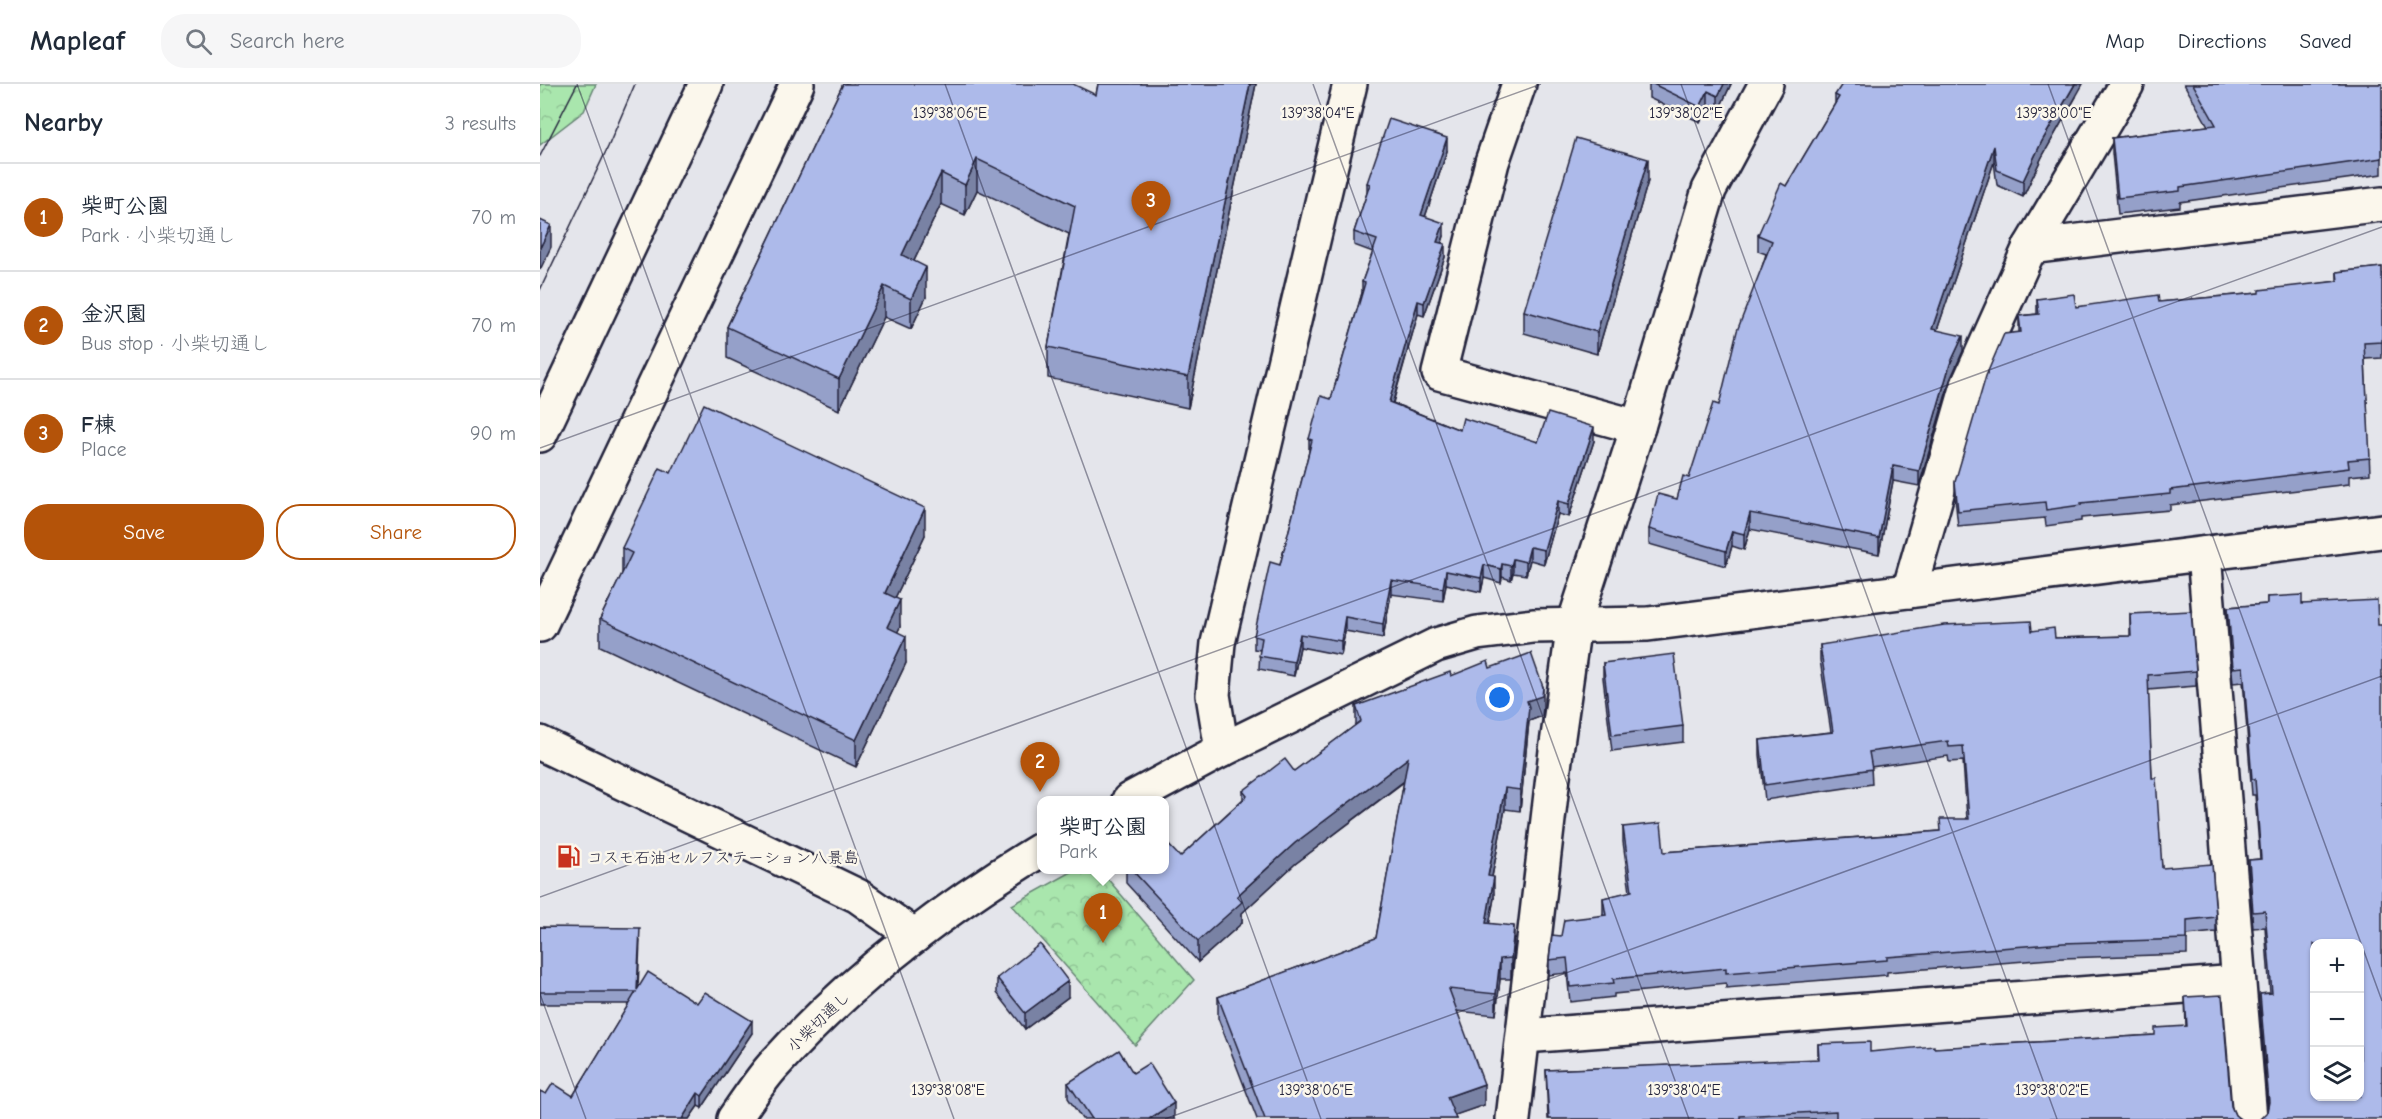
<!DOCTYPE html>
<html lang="en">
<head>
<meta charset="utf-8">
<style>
  body { margin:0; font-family:"Comic Neue","Klee One",sans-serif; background:#f6f6f7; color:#1f2937 }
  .controls { position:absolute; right:18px; bottom:18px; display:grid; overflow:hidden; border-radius:12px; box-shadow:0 2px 4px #0004 }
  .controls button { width:54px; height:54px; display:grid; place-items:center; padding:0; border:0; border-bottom:2px solid #e0e1e3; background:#fff; color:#1f2937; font:30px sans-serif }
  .you { position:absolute; left:960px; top:614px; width:21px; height:21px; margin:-15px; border:4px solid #fff; border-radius:50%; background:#1a73e8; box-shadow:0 0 0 9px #1a73e833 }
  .badge { display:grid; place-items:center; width:39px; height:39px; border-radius:50%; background:#b45309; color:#fff; font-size:20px; font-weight:700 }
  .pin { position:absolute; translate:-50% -50px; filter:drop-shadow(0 2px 3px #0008) }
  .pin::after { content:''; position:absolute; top:32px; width:21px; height:18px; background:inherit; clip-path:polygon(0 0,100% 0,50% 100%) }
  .popup { position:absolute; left:497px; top:712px; width:132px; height:78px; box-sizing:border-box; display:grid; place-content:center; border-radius:12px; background:#fff; filter:drop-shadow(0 2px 4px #0005); font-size:20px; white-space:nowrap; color:#747a83 }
  .popup b { font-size:22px; color:#1f2937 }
  .popup::after { content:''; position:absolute; left:50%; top:100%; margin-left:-12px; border:12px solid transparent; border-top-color:#fff }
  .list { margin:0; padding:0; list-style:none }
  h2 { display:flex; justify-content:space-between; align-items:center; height:78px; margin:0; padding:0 24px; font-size:26px }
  h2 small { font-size:20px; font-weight:400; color:#747a83 }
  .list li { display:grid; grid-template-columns:39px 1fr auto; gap:18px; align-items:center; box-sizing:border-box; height:108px; padding:0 24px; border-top:2px solid #e0e1e3 }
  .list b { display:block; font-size:22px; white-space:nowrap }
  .list p { margin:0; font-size:20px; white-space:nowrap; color:#747a83 }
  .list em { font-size:20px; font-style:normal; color:#747a83 }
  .actions { display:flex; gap:12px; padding:18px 24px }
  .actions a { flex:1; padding:14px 0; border:2px solid #b45309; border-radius:24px; text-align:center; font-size:21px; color:#b45309 }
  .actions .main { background:#b45309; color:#fff }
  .icon { flex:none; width:33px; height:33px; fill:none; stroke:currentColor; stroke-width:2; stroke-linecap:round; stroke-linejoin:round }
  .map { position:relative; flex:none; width:1842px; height:1035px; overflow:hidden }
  header { display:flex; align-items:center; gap:36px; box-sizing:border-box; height:84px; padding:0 30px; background:#fff; border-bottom:2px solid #e0e1e3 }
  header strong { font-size:28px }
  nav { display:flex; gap:33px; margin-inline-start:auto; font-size:21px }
  .search { width:420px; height:54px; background:#f6f6f7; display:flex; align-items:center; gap:15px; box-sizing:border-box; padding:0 21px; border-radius:24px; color:#747a83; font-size:22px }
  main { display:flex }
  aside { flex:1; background:#fff }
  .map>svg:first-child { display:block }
</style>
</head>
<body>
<header>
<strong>Mapleaf</strong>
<div class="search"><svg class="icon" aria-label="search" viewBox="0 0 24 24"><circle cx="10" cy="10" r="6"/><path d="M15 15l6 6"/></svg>Search here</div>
<nav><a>Map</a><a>Directions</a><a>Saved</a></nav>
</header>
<main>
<aside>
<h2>Nearby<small>3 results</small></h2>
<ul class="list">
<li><span class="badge">1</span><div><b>柴町公園</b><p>Park · 小柴切通し</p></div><em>70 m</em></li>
<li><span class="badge">2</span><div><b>金沢園</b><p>Bus stop · 小柴切通し</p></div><em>70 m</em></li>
<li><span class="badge">3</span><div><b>F棟</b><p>Place</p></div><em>90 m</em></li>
</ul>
<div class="actions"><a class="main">Save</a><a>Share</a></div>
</aside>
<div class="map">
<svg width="1842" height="1035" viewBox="0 0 1842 1035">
  <defs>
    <pattern id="forest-crowns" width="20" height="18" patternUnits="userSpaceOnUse" patternTransform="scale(1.5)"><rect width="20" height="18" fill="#a9e6ad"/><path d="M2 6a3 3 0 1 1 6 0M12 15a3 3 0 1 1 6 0" fill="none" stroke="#91c596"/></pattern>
  </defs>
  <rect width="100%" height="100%" fill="#e4e5eb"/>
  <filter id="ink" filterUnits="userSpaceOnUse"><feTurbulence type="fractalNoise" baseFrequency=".0167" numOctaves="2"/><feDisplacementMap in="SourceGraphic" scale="12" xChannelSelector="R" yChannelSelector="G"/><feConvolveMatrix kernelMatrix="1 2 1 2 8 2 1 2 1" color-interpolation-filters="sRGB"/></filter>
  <g filter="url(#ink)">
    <g fill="url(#forest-crowns)" stroke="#668474" stroke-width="1.5">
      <path d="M 0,0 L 56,0 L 44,27 L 0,61 Z"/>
      <path d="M 535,786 L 560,786 L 654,896 L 595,961 L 472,821 Z"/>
    </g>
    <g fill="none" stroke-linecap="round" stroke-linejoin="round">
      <defs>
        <g id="minor">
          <path d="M 979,0 L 952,78 L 899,289 L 1098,343"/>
          <path d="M 1490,163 L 1842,120"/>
          <path d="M 1664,470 L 1710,1035"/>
          <path d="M 1369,507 L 1428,301 L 1490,163 L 1587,0"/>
          <path d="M 682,666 L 673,611 L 678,559 L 810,0"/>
          <path d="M 984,952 L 1698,898"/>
          <path d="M 973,1035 L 1016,667 L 1034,540 L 1098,343 L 1169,106 L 1226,0"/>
        </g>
        <g id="tertiary">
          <path d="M 0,351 L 166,0"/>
          <path d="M 0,541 L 257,0"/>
          <path d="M 0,659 L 318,812 L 375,852"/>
          <path d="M 589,716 L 682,666 L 896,561 L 937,549 L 993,542 L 1108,540 L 1842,447"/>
          <path d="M 194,1035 C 206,1018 218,999 232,983 C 309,897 403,825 502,765"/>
        </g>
      </defs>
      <use href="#minor" stroke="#22223b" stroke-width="38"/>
      <use href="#tertiary" stroke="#22223b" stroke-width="38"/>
      <use href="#minor" stroke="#fbf7ec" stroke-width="33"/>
      <use href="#tertiary" stroke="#fbf7ec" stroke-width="33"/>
      <g stroke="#22223b" stroke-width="1.5">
        <path d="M 0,72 L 37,0"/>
        <path d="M 0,206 L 68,63 L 95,0"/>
      </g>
    </g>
    <g fill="#95a0c9" stroke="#22223b" stroke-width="1.5">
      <path d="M 303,0 L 556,11 L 558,0 L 716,0 L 648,324 L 508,294 L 508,263 L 529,150 L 437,106 L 425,131 L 401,120 L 374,177 L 386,213 L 371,245 L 344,233 L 299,326 L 187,274 L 187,243 Z"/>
      <path d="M 1109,0 L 1191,0 L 1178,28 L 1168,22 L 1160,38 L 1109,14 Z"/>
      <path d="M 1644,0 L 1842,0 L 1842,90 L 1640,118 L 1640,123 L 1578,130 L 1572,69 L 1572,54 L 1668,42 Z"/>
      <path d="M 1295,11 L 1536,13 L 1502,73 L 1483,113 L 1457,101 L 1454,78 L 1397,246 L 1423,267 L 1410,296 L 1379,402 L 1353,397 L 1339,470 L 1210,445 L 1204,466 L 1192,462 L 1186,482 L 1109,460 L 1109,445 L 1137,415 L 1149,394 L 1179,321 L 1226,170 L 1218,167 L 1218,151 L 1246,102 L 1295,20 Z"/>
      <path d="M 907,67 L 885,133 L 904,152 L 902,159 L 905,173 L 884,232 L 878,230 L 853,319 L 920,346 L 998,358 L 1054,357 L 1029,433 L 1018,430 L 1004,480 L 990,476 L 986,491 L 973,489 L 971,496 L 962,493 L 961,499 L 944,494 L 941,508 L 906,500 L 903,517 L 851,510 L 843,554 L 805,547 L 801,571 L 760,563 L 754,592 L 719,585 L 720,566 L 714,565 L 714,552 L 740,481 L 769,368 L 769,355 L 791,315 L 822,209 L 822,198 L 833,168 L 814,161 L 814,148 L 827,109 L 827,99 Z"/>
      <path d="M 1108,97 L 1057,270 L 984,249 L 984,227 Z"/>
      <path d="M 1842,183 L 1842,274 L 1825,275 L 1830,390 L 1809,392 L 1809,400 L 1630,421 L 1630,426 L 1541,434 L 1541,437 L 1506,442 L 1505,434 L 1418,442 L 1415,414 L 1415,398 L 1479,248 L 1479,232 L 1497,230 L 1497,215 L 1536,223 L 1619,218 L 1719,209 L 1797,197 L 1797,188 Z"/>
      <path d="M 131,389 L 385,451 L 355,514 L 360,543 L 357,548 L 366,579 L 316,683 L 60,562 L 60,535 L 82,490 L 82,464 Z"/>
      <path d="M 1727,513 L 1762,520 L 1838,541 L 1727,1028 L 1728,1022 L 1720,925 L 1720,910 L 1730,909 L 1725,843 L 1713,844 L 1709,792 L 1709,776 L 1720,775 L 1715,711 L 1712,711 L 1704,609 L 1703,598 L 1693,599 L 1688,539 L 1688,523 L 1727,520 Z"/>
      <path d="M 1590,530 L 1656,587 L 1656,602 L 1608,606 L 1612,694 L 1622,784 L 1676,833 L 1676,848 L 1647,851 L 1647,870 L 1523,874 L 1347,888 L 1347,891 L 1186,904 L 1186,899 L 1074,910 L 1074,913 L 1030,918 L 1027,889 L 1009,891 L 1009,876 L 1021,852 L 1063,831 L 1063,814 L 1090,808 L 1083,758 L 1083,743 L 1124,768 L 1400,747 L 1427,735 L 1423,677 L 1409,678 L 1408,672 L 1331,683 L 1332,700 L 1225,716 L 1220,671 L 1220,656 L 1291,648 L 1280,576 L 1280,561 L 1492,547 L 1515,554 L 1590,552 Z"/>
      <path d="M 1063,579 L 1143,642 L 1143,658 L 1072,667 L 1063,594 Z"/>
      <path d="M 950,584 L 1003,624 L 1002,632 L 989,637 L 980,727 L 965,725 L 952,793 L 954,814 L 949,839 L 974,862 L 971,895 L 960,895 L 956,931 L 917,927 L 944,1021 L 914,1031 L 916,1035 L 717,1035 L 678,934 L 678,913 L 836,854 L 864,698 L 755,780 L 702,829 L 702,839 L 658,878 L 586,799 L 586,786 L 624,786 L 640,773 L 703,715 L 703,707 L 754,687 L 816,641 L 816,622 L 911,592 Z"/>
      <path d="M 0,843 L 100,856 L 98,905 L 157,919 L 212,949 L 162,1024 L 158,1022 L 149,1035 L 0,1035 L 6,1010 L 33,1012 L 89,920 L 0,920 Z"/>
      <path d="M 457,894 L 528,913 L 485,945 L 457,909 Z"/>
      <path d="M 1645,913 L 1695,1031 L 1700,1035 L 1008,1035 L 1006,986 L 1278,976 L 1278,960 L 1330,968 L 1615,951 L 1646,943 Z"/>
      <path d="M 593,989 L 634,1035 L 542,1035 L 528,1014 L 528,999 Z"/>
    </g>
    <g fill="#7982a4" stroke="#22223b" stroke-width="1.5">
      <path d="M 710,0 L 716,0 L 648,324 L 648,293 Z"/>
      <path d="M 1184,0 L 1191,0 L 1178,28 L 1178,12 Z"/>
      <path d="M 1535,0 L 1543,0 L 1502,73 L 1483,113 L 1483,97 L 1502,57 Z"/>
      <path d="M 1168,7 L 1168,22 L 1160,38 L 1160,23 Z"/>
      <path d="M 907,54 L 907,67 L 881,145 L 881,131 Z"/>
      <path d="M 1454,62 L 1454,78 L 1392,261 L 1392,245 Z"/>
      <path d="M 437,75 L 437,106 L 425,131 L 425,101 Z"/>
      <path d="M 1108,75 L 1108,97 L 1057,270 L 1057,248 Z"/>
      <path d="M 401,89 L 401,120 L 362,202 L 362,171 Z"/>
      <path d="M 904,139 L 904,152 L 897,171 L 897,158 Z"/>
      <path d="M 11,141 L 11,163 L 0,186 L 0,164 Z"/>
      <path d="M 905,160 L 905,173 L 884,232 L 884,219 Z"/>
      <path d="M 386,183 L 386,213 L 371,245 L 371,215 Z"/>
      <path d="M 344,202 L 344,233 L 299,326 L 299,295 Z"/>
      <path d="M 878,217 L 878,230 L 849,331 L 849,318 Z"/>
      <path d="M 1423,252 L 1423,267 L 1410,296 L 1379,402 L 1379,387 L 1410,280 Z"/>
      <path d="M 1054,343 L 1054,357 L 1029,433 L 1029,420 Z"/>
      <path d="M 1353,382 L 1353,397 L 1339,470 L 1339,454 Z"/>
      <path d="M 1018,417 L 1018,430 L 1004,480 L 1004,466 Z"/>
      <path d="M 385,424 L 385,451 L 345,535 L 345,509 Z"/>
      <path d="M 1210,429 L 1210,445 L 1204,466 L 1204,450 Z"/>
      <path d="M 1192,447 L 1192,462 L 1186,482 L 1186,467 Z"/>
      <path d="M 990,463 L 990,476 L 986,491 L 986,478 Z"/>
      <path d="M 973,475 L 973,489 L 971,496 L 971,482 Z"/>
      <path d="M 962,480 L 962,493 L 961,499 L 961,485 Z"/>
      <path d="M 944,481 L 944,494 L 941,508 L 941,494 Z"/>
      <path d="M 906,487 L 906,500 L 903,517 L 903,504 Z"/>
      <path d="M 851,496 L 851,510 L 843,554 L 843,540 Z"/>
      <path d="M 360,516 L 360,543 L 347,570 L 347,543 Z"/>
      <path d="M 805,533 L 805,547 L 801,571 L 801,557 Z"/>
      <path d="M 760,550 L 760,563 L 754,592 L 754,578 Z"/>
      <path d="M 366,552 L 366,579 L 316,683 L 316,656 Z"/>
      <path d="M 1003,603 L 1003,624 L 1002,632 L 989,637 L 980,727 L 980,706 L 987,617 Z"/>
      <path d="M 868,674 L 868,694 L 755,780 L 702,829 L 702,839 L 658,878 L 658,857 L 697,812 L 755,759 Z"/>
      <path d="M 965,704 L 965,725 L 948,813 L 948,792 Z"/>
      <path d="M 954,793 L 954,814 L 946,859 L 946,839 Z"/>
      <path d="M 974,842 L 974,862 L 971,895 L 971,874 Z"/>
      <path d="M 960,875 L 960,895 L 956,931 L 956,910 Z"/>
      <path d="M 528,897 L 528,913 L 485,945 L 485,929 Z"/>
      <path d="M 212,937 L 212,949 L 162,1024 L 162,1012 Z"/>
      <path d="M 944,1000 L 944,1021 L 907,1034 L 907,1013 Z"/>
      <path d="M 158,1009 L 158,1022 L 149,1035 L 142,1035 Z"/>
      <path d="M 634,1019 L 634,1035 L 609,1035 Z"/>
    </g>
    <g fill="#adbaea" stroke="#22223b" stroke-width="1.5" fill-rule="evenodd">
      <path d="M 303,0 L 533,0 L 556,11 L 558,0 L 710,0 L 648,293 L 508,263 L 535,122 L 437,75 L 425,101 L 401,89 L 362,171 L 386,183 L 371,215 L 344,202 L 299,295 L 187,243 Z"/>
      <path d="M 1113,0 L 1184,0 L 1178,12 L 1168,7 L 1160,23 Z"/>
      <path d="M 1302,0 L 1535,0 L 1502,57 L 1483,97 L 1457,86 L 1454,62 L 1392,245 L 1423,252 L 1410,280 L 1379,387 L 1353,382 L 1339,454 L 1210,429 L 1204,450 L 1192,447 L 1186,467 L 1109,445 L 1118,410 L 1137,415 L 1143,392 L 1149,394 L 1173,319 L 1179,321 L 1197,247 L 1232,157 L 1218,151 L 1241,99 L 1246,102 L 1299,13 L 1295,11 Z"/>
      <path d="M 1653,0 L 1842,0 L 1842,74 L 1640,103 L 1640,107 L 1578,114 L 1572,54 L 1676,41 Z"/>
      <path d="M 849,35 L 907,54 L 881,131 L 904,139 L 897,158 L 905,160 L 884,219 L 878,217 L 849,318 L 920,346 L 923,334 L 998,358 L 1008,329 L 1054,343 L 1029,420 L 1018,417 L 1004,466 L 990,463 L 986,478 L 973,475 L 971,482 L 962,480 L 961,485 L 944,481 L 941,494 L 906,487 L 903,504 L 851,496 L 843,540 L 805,533 L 801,557 L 760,550 L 754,578 L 719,572 L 722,554 L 714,552 L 730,478 L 740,481 L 772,356 L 769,355 L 781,312 L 791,315 L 825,199 L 822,198 L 837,156 L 814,148 L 830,100 L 827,99 Z"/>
      <path d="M 1036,54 L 1108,75 L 1057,248 L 984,227 Z"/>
      <path d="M 0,136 L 11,141 L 0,164 Z"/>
      <path d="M 1842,183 L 1842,258 L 1824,259 L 1830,374 L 1808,376 L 1809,384 L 1630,406 L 1630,410 L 1541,419 L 1541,421 L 1506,426 L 1505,418 L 1418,427 L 1415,398 L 1446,292 L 1464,250 L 1481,248 L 1479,232 L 1499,230 L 1497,215 L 1534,210 L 1536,223 L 1618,211 L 1619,218 L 1719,209 L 1719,206 L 1798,197 L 1797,188 Z"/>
      <path d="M 164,320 L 385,424 L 345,509 L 360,516 L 347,543 L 366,552 L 316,656 L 60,535 L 92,469 L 82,464 L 120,384 L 131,389 Z"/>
      <path d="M 1762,511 L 1762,520 L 1837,516 L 1838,541 L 1842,541 L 1842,1035 L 1720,1035 L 1727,1028 L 1729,1018 L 1720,910 L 1732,909 L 1725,827 L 1713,828 L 1709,776 L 1721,775 L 1715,695 L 1712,695 L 1704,594 L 1703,583 L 1693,584 L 1688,523 L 1727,520 L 1727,513 ZM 1774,860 L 1820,860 L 1820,1012 L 1774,1012 Z"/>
      <path d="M 1651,527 L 1656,587 L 1608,591 L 1612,694 L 1616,694 L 1622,784 L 1672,780 L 1676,833 L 1647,836 L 1647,855 L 1523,859 L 1347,873 L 1347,876 L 1186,889 L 1186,884 L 1073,895 L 1074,899 L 1030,903 L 1027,874 L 1009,876 L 1012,851 L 1021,852 L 1024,836 L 1066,831 L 1063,814 L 1092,807 L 1083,743 L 1121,739 L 1124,768 L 1401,747 L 1400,735 L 1429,735 L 1423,662 L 1409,663 L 1408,657 L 1329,668 L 1332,685 L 1225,701 L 1220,656 L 1293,648 L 1280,561 L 1404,541 L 1491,537 L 1492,547 L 1514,544 L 1515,554 L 1591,552 L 1590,530 Z"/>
      <path d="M 991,569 L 1003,603 L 1002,612 L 987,617 L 989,623 L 980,706 L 965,704 L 948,792 L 954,793 L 946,839 L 974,842 L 971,874 L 960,875 L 956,910 L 909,905 L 944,1000 L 907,1013 L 916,1035 L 725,1035 L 678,913 L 836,854 L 868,674 L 755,759 L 697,812 L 702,818 L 658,857 L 592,786 L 624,786 L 624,756 L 640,773 L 707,712 L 703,707 L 745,675 L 754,687 L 821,637 L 816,622 L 910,588 L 911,592 L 948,577 L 950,584 Z"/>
      <path d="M 1134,570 L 1143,642 L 1072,651 L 1063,579 Z"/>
      <path d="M 0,843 L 100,844 L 97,906 L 108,888 L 157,919 L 165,908 L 212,937 L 162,1012 L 158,1009 L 142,1035 L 0,1035 L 0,1007 L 6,1010 L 13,999 L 33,1012 L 96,908 L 0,908 Z"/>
      <path d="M 500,860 L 528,897 L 485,929 L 457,894 Z"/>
      <path d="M 1682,911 L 1691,1022 L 1695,1031 L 1700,1035 L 1296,1035 L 1296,1027 L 1200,1032 L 1200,1035 L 1009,1035 L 1006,986 L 1279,975 L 1278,960 L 1330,958 L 1330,968 L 1394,962 L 1394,964 L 1615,951 L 1615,944 L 1647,942 L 1645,913 Z"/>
      <path d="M 579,966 L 593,989 L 609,979 L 634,1019 L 609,1035 L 552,1035 L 528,999 Z"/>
    </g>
  </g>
  <path fill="none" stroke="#22223b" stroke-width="1.5" stroke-opacity="0.45" d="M 37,0 L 414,1035M 405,0 L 781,1035M 773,0 L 1149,1035M 1141,0 L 1517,1035M 1508,0 L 1842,917M 0,364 L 1001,0M 0,813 L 1842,143M 0,910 L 46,1035M 625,1035 L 1842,592"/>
  <defs>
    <symbol id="fuel-bare" viewBox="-9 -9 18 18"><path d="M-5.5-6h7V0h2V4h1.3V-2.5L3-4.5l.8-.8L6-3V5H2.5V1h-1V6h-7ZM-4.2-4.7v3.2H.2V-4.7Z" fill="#c8321e" stroke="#fbf7ec" stroke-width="2.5" paint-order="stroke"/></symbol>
  </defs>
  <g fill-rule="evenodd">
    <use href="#fuel-bare" x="12" y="756" width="33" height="33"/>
  </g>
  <g text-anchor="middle" stroke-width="5" stroke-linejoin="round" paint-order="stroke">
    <g font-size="16" fill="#22223b" stroke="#fbf7ec" text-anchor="start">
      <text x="47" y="779">コスモ石油セルフステーション八景島</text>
    </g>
    <g font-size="16" fill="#22223b" stroke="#fbf7ec">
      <text transform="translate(278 937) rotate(-44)" y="6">小柴切通し</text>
    </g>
  </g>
  <g font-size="15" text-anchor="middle" fill="#22223b" stroke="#fbf7ec" stroke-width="5" stroke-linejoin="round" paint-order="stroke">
    <text x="1146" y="34">139°38'02"E</text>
    <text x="1514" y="34">139°38'00"E</text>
    <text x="410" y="34">139°38'06"E</text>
    <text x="778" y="34">139°38'04"E</text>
    <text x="408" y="1011">139°38'08"E</text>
    <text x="776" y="1011">139°38'06"E</text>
    <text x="1144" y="1011">139°38'04"E</text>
    <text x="1512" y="1011">139°38'02"E</text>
  </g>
</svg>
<div class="controls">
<button>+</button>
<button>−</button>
<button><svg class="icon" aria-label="layers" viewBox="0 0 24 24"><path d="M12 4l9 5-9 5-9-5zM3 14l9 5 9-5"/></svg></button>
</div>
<div class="you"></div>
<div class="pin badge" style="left:563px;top:859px">1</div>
<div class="popup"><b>柴町公園</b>Park</div>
<div class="pin badge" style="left:500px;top:708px">2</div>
<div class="pin badge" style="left:611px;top:147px">3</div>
</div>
</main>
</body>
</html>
